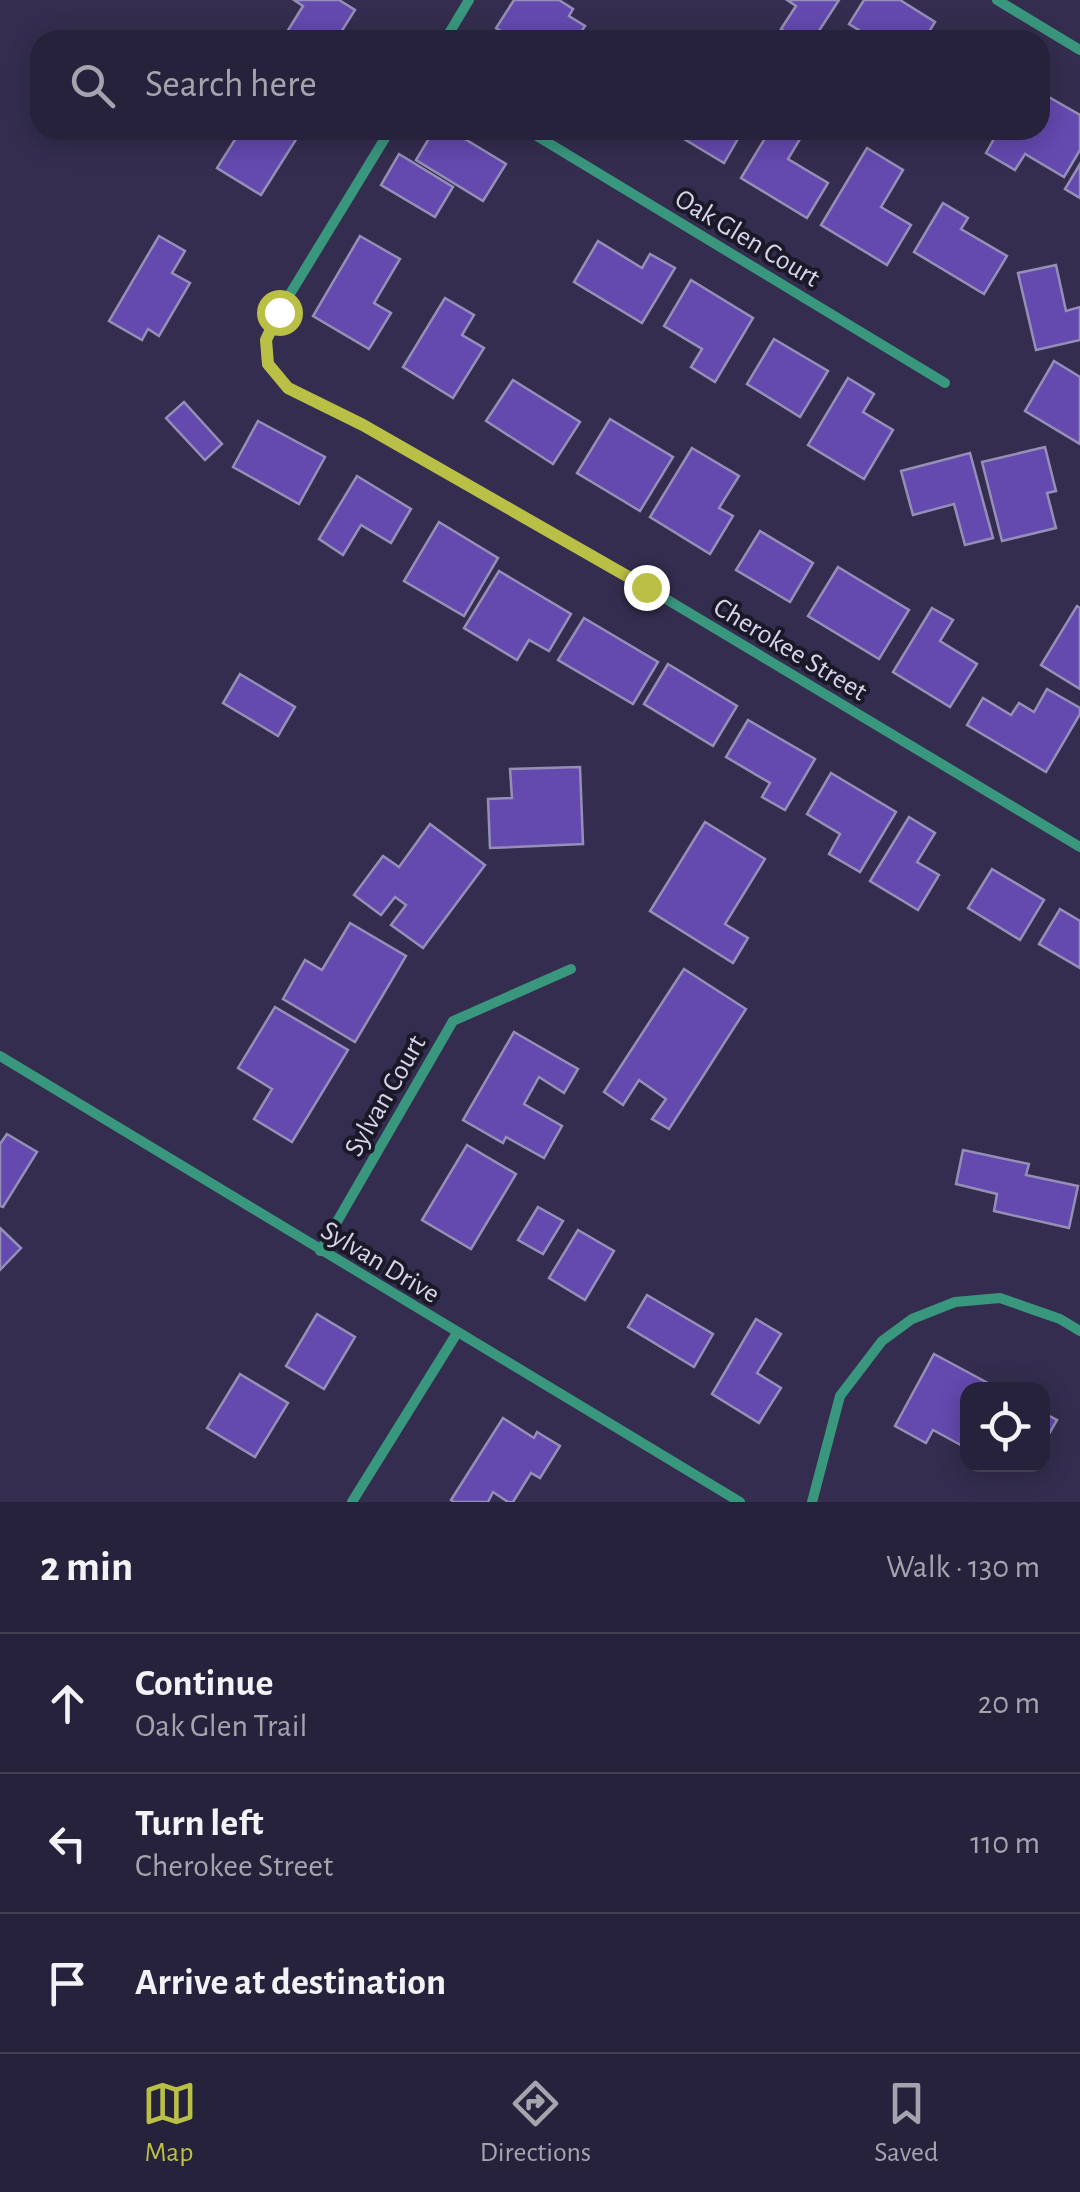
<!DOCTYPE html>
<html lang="en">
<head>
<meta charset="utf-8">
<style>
  body { margin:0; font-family:"Alegreya Sans",sans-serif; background:#332f46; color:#f1f3f6 }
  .controls { position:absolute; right:30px; bottom:30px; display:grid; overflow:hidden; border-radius:20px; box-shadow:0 5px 25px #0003 }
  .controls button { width:90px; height:90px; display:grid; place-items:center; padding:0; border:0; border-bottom:2px solid #433f55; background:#27223b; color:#f1f3f6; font:50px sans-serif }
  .stop { position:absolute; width:30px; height:30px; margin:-22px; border:8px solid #bac045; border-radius:50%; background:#fff }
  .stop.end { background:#bac045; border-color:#fff; box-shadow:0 2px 10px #0008 }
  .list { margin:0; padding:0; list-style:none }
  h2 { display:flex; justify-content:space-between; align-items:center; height:130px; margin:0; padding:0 40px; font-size:42px }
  h2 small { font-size:32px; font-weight:400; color:#a4a4af }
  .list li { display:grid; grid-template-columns:65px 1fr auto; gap:30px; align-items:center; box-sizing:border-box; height:140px; padding:0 40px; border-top:2px solid #433f55 }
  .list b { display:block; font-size:38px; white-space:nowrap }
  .list p { margin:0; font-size:32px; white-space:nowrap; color:#a4a4af }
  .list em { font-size:32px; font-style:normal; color:#a4a4af }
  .icon { flex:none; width:55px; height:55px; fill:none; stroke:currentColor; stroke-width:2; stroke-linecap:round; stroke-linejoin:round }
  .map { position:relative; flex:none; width:1080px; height:1502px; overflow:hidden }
  .search { position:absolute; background:#27223b; box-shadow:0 5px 25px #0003; left:30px; right:30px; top:30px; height:110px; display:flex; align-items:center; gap:25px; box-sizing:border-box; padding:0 35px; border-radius:30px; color:#a4a4af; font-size:38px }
  .sheet { height:550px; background:#27223b }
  nav { display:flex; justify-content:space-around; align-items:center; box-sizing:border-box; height:140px; border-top:2px solid #433f55; background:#27223b; font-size:28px; color:#a4a4af }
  nav a { display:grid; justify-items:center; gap:5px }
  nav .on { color:#bac045 }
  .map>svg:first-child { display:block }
</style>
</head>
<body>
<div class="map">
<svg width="1080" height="1502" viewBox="0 0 1080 1502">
  <rect width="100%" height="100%" fill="#342d4f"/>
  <g fill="#6449af" stroke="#958fb7" stroke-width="2.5">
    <path d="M 294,0 L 339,0 L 355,10 L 336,40 L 282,40 L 303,6 Z"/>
    <path d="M 514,0 L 559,0 L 573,9 L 569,16 L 585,26 L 576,40 L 516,40 L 496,28 Z"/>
    <path d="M 787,0 L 839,0 L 813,40 L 798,40 L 781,29 L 796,6 Z"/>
    <path d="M 864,0 L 900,0 L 935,22 L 924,40 L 875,40 L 849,24 Z"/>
    <path d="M 1040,92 L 1080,115 L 1080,150 L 1064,177 L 1025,154 L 1015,170 L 986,153 L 999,130 L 1040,130 Z"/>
    <path d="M 241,130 L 302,130 L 261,195 L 217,168 Z"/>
    <path d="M 434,130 L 450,130 L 506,164 L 483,201 L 416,160 Z"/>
    <path d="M 669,130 L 743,130 L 724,163 Z"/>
    <path d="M 770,130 L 796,130 L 803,134 L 788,159 L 828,183 L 807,218 L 741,178 Z"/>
    <path d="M 867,148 L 903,170 L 881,207 L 911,225 L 887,265 L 821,225 Z"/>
    <path d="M 399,154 L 453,187 L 435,217 L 381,185 Z"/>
    <path d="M 1080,164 L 1080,198 L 1065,189 Z"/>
    <path d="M 943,203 L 968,218 L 961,229 L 1007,256 L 984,294 L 914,252 Z"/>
    <path d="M 159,236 L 185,251 L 172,273 L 190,283 L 159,336 L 148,329 L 142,340 L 109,321 Z"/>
    <path d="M 360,236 L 400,259 L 374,303 L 391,313 L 369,349 L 313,316 Z"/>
    <path d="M 598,241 L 642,268 L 650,254 L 675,268 L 642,323 L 574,282 Z"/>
    <path d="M 1056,265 L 1066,311 L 1080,307 L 1080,340 L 1036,350 L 1018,273 Z"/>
    <path d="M 691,280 L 753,318 L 715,382 L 691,367 L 702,349 L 664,326 Z"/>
    <path d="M 445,298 L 474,315 L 462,335 L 484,348 L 453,398 L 403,367 Z"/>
    <path d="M 774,339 L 828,371 L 800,417 L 747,384 Z"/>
    <path d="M 1054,361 L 1080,377 L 1080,444 L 1025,411 Z"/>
    <path d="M 848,378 L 874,394 L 863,412 L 893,430 L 864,479 L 808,445 Z"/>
    <path d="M 513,380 L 580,422 L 553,464 L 486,421 Z"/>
    <path d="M 184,402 L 222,444 L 205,460 L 166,418 Z"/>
    <path d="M 610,419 L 673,457 L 640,511 L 577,473 Z"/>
    <path d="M 258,421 L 325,457 L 299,504 L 233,467 Z"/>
    <path d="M 1045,447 L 1056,491 L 1047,493 L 1056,528 L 1002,541 L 982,462 Z"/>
    <path d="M 692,448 L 739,476 L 719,508 L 733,516 L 710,554 L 650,517 Z"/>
    <path d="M 970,453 L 993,538 L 965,545 L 954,504 L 913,515 L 901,471 Z"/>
    <path d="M 357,476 L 411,509 L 391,543 L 361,525 L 343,555 L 319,539 Z"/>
    <path d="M 439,522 L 498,558 L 464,616 L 404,581 Z"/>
    <path d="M 760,531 L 813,563 L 790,602 L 736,570 Z"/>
    <path d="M 838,567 L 909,610 L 879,659 L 808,616 Z"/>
    <path d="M 499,571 L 571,614 L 549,651 L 529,640 L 517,660 L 464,628 Z"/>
    <path d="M 1077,606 L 1080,608 L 1080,689 L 1041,665 Z"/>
    <path d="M 932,608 L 953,620 L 940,641 L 977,664 L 950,707 L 893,672 Z"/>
    <path d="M 584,618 L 658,662 L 633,704 L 558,660 Z"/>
    <path d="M 668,664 L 737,706 L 713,746 L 644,704 Z"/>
    <path d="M 240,674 L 295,707 L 278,736 L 223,703 Z"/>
    <path d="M 1047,689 L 1080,708 L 1080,714 L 1046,772 L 967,725 L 983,698 L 1011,715 L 1019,703 L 1034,712 Z"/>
    <path d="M 748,720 L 815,759 L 785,810 L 762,797 L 770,783 L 726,757 Z"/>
    <path d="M 580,767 L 583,844 L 490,848 L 488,799 L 512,798 L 510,769 Z"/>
    <path d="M 831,773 L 896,812 L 860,872 L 829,854 L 840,834 L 807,814 Z"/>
    <path d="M 909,817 L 935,833 L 917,862 L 939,875 L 918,910 L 870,881 Z"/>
    <path d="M 705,822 L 765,859 L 725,924 L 748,938 L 733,963 L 650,911 Z"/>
    <path d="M 430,824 L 485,865 L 423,948 L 391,925 L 406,905 L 395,897 L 381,915 L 354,895 L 383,856 L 399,867 Z"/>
    <path d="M 992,869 L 1044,900 L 1020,940 L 968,908 Z"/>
    <path d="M 1060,909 L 1080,921 L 1080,968 L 1039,944 Z"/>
    <path d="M 350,923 L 406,956 L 355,1042 L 283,999 L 305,960 L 322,970 Z"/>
    <path d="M 684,969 L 746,1009 L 669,1129 L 652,1119 L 666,1099 L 639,1080 L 623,1105 L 604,1092 Z"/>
    <path d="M 275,1007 L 348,1050 L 292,1142 L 254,1119 L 272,1089 L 238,1068 Z"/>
    <path d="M 514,1032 L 578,1069 L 564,1093 L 539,1077 L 524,1104 L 562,1126 L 544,1158 L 506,1137 L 503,1143 L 463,1120 Z"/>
    <path d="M 7,1134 L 37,1152 L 3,1207 L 0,1206 L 0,1144 Z"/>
    <path d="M 467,1145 L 516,1174 L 471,1249 L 422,1220 Z"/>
    <path d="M 963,1150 L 1029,1164 L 1026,1175 L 1078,1186 L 1069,1228 L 994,1211 L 997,1194 L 956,1184 Z"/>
    <path d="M 538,1207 L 563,1221 L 543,1254 L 518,1240 Z"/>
    <path d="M 0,1228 L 21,1248 L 0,1270 Z"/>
    <path d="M 578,1230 L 614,1251 L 585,1300 L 549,1278 Z"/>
    <path d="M 647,1295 L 713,1334 L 694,1367 L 628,1327 Z"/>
    <path d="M 317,1314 L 355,1337 L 324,1389 L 286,1366 Z"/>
    <path d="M 756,1319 L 781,1334 L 757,1373 L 781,1388 L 759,1423 L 712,1394 Z"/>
    <path d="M 934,1354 L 1001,1390 L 968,1390 L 968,1449 L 933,1430 L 926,1443 L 895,1426 Z"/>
    <path d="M 240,1374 L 288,1403 L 255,1457 L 207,1428 Z"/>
    <path d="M 1042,1412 L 1057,1420 L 1042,1446 Z"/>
    <path d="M 503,1418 L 534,1438 L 537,1432 L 560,1446 L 540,1478 L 531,1473 L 513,1502 L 508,1502 L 493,1492 L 488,1502 L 454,1502 L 451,1500 Z"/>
  </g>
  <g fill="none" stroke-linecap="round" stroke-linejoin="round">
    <g stroke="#39977d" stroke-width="10">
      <path d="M 997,0 L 1080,50"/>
      <path d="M 445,40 L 469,0"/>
      <path d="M 390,130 L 279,312 L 266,340 L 267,364 L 287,388 L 363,425 L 646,587 L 1080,847"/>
      <path d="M 527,130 L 945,383"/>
      <path d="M 0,1056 L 740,1502"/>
      <path d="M 320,1251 L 453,1021 L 571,969"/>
      <path d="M 352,1502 L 457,1333"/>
      <path d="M 812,1502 L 840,1396 L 882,1341 L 912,1319 L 955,1302 L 1000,1298 L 1060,1319 L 1080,1331"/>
    </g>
  </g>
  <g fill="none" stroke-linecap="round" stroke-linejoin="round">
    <path stroke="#bac045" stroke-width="12" d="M 279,312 L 266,340 L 268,364 L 288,388 L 363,425 L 646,587"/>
  </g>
  <g text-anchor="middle" stroke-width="8" stroke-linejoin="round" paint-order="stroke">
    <g font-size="28" fill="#d7d4ea" stroke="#1b1928">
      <text transform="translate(748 237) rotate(31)" y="10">Oak Glen Court</text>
      <text transform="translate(791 648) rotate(31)" y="10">Cherokee Street</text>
      <text transform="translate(384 1095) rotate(-60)" y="10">Sylvan Court</text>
      <text transform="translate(381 1261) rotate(31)" y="10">Sylvan Drive</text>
    </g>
  </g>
</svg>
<div class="controls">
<button><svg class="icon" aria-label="locate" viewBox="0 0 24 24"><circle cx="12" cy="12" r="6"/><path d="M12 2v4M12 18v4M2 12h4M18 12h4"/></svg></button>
</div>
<div class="stop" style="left:279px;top:312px"></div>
<div class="stop end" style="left:646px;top:587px"></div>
<div class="search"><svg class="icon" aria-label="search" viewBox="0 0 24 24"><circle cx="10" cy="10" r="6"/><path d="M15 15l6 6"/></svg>Search here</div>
</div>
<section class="sheet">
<h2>2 min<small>Walk · 130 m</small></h2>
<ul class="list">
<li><svg class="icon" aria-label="ahead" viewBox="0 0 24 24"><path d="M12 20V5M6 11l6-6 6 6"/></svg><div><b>Continue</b><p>Oak Glen Trail</p></div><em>20 m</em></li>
<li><svg class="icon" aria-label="left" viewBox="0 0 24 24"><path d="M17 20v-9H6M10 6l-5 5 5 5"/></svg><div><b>Turn left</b><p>Cherokee Street</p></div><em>110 m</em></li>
<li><svg class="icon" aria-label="arrive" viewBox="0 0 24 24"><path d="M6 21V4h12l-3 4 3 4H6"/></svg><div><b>Arrive at destination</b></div></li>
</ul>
</section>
<nav>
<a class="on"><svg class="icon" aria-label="map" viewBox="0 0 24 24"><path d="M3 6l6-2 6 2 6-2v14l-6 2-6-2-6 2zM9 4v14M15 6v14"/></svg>Map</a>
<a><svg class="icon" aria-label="directions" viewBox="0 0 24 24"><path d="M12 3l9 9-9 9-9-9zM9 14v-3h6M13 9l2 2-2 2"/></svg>Directions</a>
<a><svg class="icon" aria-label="saved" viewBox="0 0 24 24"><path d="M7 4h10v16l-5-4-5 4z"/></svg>Saved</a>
</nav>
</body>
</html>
